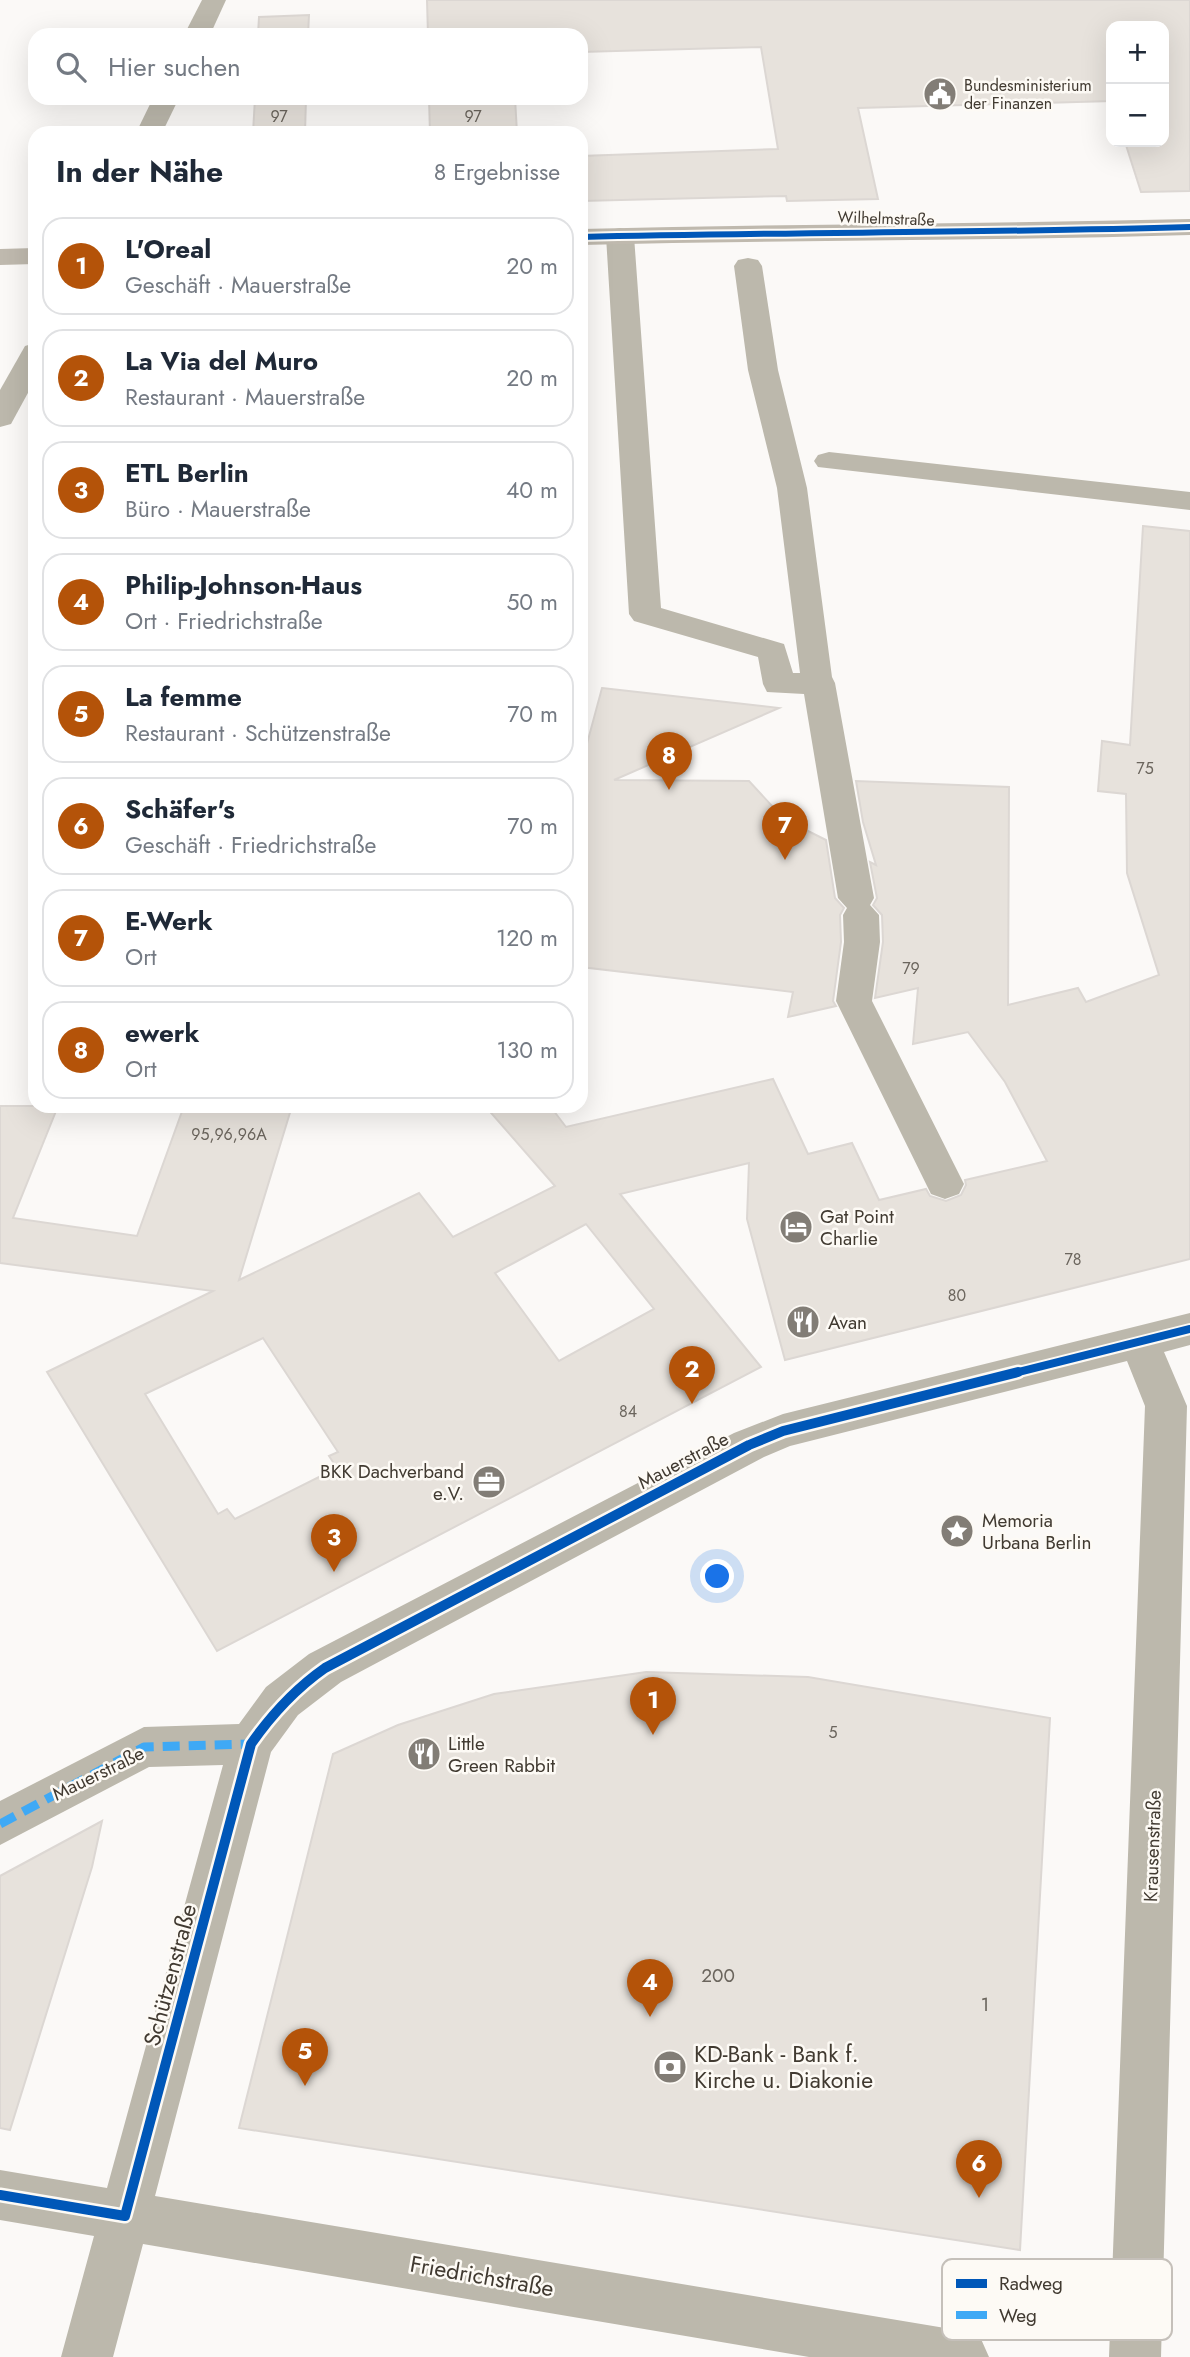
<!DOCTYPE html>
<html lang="de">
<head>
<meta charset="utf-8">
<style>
  body { margin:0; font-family:Jost,sans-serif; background:#f2f2f3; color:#1f2937 }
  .controls { position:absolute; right:21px; top:21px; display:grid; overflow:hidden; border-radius:14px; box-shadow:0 7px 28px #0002 }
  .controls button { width:63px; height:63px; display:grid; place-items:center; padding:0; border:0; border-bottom:2px solid #e0e1e3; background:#fff; color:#1f2937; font:35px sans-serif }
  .you { position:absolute; left:718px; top:1577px; width:24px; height:24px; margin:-18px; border:5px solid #fff; border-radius:50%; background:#1a73e8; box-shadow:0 0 0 10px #1a73e833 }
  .badge { display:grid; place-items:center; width:46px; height:46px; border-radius:50%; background:#b45309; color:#fff; font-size:23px; font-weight:700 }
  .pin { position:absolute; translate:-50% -58px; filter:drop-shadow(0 2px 4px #0008) }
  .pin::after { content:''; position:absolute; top:37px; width:24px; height:21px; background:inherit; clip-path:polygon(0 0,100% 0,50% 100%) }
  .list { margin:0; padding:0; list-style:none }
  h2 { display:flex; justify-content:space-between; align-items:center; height:91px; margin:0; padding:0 28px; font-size:30px }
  h2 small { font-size:23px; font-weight:400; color:#747a83 }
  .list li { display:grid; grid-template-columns:46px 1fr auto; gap:21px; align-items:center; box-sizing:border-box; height:98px; margin:0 14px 14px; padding:0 14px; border:2px solid #e0e1e3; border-radius:21px }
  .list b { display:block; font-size:26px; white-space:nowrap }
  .list p { margin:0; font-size:23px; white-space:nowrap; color:#747a83 }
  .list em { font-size:23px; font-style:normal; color:#747a83 }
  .icon { flex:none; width:38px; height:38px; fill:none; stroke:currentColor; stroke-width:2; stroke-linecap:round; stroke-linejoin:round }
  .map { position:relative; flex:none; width:1190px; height:2357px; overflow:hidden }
  .search { position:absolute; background:#fff; box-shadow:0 7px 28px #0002; left:28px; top:28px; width:560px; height:77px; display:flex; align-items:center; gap:18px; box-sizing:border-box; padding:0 24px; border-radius:21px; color:#747a83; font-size:26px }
  .panel { position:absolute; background:#fff; box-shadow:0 7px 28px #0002; left:28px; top:126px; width:560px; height:987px; border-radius:21px }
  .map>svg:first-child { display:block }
</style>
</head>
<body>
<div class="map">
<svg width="1190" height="2357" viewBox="0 0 1190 2357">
  <rect width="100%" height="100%" fill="#fbf9f7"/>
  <g fill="#e7e2dc" stroke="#dcd7d3" stroke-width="2" fill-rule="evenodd">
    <path d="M 427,0 L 1190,0 L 1190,191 L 1141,192 L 1125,142 L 1164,142 L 1164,26 L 1111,26 L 1111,101 L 858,108 L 878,199 L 787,201 L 786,196 L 581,201 L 581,156 L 778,149 L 761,47 L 581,52 L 581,35 L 428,35 Z"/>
    <path d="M 309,15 L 308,35 L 258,35 L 259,17 Z"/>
    <path d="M 255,98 L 306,98 L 305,133 L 253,133 Z"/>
    <path d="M 429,98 L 515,98 L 517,133 L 430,133 Z"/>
    <path d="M 1143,526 L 1190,531 L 1190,1259 L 785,1360 L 747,1219 L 749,1163 L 620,1194 L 761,1367 L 217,1651 L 47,1372 L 213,1291 L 0,1263 L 0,1106 L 58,1106 L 13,1218 L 137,1236 L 184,1106 L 292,1106 L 239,1280 L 419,1193 L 453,1237 L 555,1186 L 485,1106 L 550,1106 L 566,1127 L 773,1079 L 808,1154 L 852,1143 L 879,1200 L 926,1189 L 930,1196 L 946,1201 L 961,1195 L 966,1185 L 965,1180 L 1047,1161 L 1005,1082 L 968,1032 L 913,1044 L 918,988 L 875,998 L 883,942 L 882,915 L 873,905 L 877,898 L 870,862 L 876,865 L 863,822 L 856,781 L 1009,787 L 1008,1005 L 1078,988 L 1086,1002 L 1159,975 L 1127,873 L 1126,794 L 1098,791 L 1102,741 L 1130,745 ZM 586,1224 L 654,1309 L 559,1361 L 495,1273 ZM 263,1338 L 338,1452 L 329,1456 L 337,1468 L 235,1519 L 227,1509 L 218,1514 L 145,1394 Z"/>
    <path d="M 602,688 L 779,708 L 614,780 L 749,781 L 784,819 L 826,840 L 835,898 L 844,908 L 840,915 L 841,942 L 833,1001 L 836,1006 L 788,1017 L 793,992 L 581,967 L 581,766 Z"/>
    <path d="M 646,1672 L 808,1677 L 1050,1718 L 1020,2250 L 239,2128 L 333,1754 L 398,1725 L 494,1694 Z"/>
    <path d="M 102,1821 L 92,1867 L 10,2130 L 0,2128 L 0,1876 Z"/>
  </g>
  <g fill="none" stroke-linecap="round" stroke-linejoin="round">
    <g fill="#bcb8ac" fill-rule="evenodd">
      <path d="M 202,0 L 226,0 L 210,35 L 184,35 Z"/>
      <path d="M 153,98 L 179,98 L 162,133 L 136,133 Z"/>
      <path d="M 620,228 L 630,230 L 634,236 L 661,608 L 784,644 L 793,673 L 800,673 L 777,488 L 748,370 L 734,266 L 738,260 L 748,258 L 758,260 L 762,266 L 778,370 L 807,488 L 832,677 L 835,683 L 874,898 L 870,905 L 879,915 L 880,942 L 872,1001 L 964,1184 L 959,1194 L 945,1199 L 931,1194 L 836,1001 L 844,942 L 843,915 L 847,908 L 838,898 L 804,694 L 767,692 L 763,684 L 758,657 L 634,621 L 629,614 L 606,236 L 610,230 Z"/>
      <path d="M 35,343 L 35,380 L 11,424 L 0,427 L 0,390 L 25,346 Z"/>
      <path d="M 829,452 L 1190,492 L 1190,510 L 818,467 L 814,461 L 818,455 Z"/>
      <path d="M 1190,1313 L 1190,1345 L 1164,1352 L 1187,1406 L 1161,2357 L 1109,2357 L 1145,1406 L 1127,1361 L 790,1446 L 764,1457 L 341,1682 L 298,1715 L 271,1752 L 155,2196 L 963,2331 L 981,2339 L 989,2357 L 809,2357 L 143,2244 L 113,2357 L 61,2357 L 94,2236 L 0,2220 L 0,2170 L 107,2188 L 223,1765 L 149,1767 L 0,1845 L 0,1801 L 144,1727 L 239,1724 L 266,1687 L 309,1654 L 734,1433 L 783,1414 Z"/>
    </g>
    <g fill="#bfb9ae" fill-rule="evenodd">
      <path d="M 1190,219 L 1190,235 C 987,241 784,240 581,245 L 581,229 C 784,224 987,224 1190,219 Z"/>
      <path d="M 35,248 L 35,264 L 0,265 L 0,249 Z"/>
    </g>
    <path stroke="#3fa9f5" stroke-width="9" stroke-dasharray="17 9" stroke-linecap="butt" d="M 0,1824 L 144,1747 L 251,1744"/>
    <defs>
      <path id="cycleway-far2" d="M 581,237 C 784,232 987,233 1190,227"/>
      <path id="cycleway-far1" d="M 1011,1374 L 1190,1329"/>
      <path id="cycleway" d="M 0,2195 L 125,2216 L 251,1744 C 272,1714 295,1689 325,1668 L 749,1445 L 783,1431 L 1018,1372"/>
    </defs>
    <use href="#cycleway-far2" stroke="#fdfaf5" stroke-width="10"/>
    <use href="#cycleway-far1" stroke="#fdfaf5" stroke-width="12"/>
    <use href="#cycleway" stroke="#fdfaf5" stroke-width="15"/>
    <use href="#cycleway-far2" stroke="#0057b8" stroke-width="6"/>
    <use href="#cycleway-far1" stroke="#0057b8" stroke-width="8"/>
    <use href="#cycleway" stroke="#0057b8" stroke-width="10"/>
  </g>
  <defs>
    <symbol id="civic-disc" viewBox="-11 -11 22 22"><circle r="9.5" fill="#827d76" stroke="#fdfaf5"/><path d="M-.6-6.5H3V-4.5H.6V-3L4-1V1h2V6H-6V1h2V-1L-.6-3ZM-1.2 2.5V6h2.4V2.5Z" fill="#fff"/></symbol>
    <symbol id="hotel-disc" viewBox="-11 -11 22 22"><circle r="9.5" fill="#827d76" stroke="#fdfaf5"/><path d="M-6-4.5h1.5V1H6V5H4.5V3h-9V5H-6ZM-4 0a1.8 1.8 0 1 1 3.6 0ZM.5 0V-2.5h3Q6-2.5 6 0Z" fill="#fff"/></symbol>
    <symbol id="restaurant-disc" viewBox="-11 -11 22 22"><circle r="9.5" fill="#827d76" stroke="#fdfaf5"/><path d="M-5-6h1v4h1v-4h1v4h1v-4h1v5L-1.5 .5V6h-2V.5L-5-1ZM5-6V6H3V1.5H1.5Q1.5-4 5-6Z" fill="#fff"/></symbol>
    <symbol id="office-disc" viewBox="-11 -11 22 22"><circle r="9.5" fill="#827d76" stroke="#fdfaf5"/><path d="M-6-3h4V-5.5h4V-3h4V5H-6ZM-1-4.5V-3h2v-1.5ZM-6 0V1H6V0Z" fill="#fff"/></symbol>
    <symbol id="sight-disc" viewBox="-11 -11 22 22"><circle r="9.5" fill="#827d76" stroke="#fdfaf5"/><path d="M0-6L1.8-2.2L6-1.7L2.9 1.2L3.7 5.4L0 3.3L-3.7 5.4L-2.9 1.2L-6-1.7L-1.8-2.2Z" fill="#fff"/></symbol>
    <symbol id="bank-disc" viewBox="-11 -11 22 22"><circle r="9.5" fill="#827d76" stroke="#fdfaf5"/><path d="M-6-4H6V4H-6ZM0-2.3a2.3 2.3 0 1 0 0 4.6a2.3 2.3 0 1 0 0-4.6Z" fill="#fff"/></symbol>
  </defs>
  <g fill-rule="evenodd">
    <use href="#civic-disc" x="921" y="75" width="38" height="38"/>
    <use href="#hotel-disc" x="777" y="1208" width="38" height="38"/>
    <use href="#restaurant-disc" x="784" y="1303" width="38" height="38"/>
    <use href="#office-disc" x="470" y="1463" width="38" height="38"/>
    <use href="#sight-disc" x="938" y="1512" width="38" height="38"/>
    <use href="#restaurant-disc" x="405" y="1735" width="38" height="38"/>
    <use href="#bank-disc" x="651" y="2048" width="38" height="38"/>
  </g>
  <g text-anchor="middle" stroke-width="5" stroke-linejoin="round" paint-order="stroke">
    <g font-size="16" fill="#413a31" stroke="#fdfaf5" text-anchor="start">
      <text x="964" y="91">Bundesministerium<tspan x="964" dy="18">der Finanzen</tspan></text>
    </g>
    <g font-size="16" fill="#6b655d">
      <text x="279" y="122">97</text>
      <text x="473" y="122">97</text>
      <text x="1145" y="774">75</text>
      <text x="911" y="974">79</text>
      <text x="229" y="1140">95,96,96A</text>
      <text x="1073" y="1265">78</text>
      <text x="957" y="1301">80</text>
      <text x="628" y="1417">84</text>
      <text x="833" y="1738">5</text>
    </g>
    <g font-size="16" fill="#413a31" stroke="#fdfaf5">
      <text transform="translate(886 218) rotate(2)" y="6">Wilhelmstraße</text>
    </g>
    <g font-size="19" fill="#413a31" stroke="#fdfaf5" text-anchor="start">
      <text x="820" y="1223">Gat Point<tspan x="820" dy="22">Charlie</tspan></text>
      <text x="828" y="1329">Avan</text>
      <text x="464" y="1478" text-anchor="end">BKK Dachverband<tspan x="464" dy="22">e.V.</tspan></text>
      <text x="982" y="1527">Memoria<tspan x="982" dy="22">Urbana Berlin</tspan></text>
      <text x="448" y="1750">Little<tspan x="448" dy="22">Green Rabbit</tspan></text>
    </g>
    <g font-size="19" fill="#413a31" stroke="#fdfaf5">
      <text transform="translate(683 1460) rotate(-28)" y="7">Mauerstraße</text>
      <text transform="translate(98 1773) rotate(-26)" y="7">Mauerstraße</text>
      <text transform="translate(1152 1846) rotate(-88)" y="7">Krausenstraße</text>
    </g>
    <g font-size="19" fill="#6b655d">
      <text x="718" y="1982">200</text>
      <text x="985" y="2011">1</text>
    </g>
    <g font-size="23" fill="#413a31" stroke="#fdfaf5">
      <text transform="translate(170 1975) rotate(-75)" y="8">Schützenstraße</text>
      <text transform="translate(482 2276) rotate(10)" y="8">Friedrichstraße</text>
    </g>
    <g font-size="23" fill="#413a31" stroke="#fdfaf5" text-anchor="start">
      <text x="694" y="2062">KD-Bank - Bank f.<tspan x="694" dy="26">Kirche u. Diakonie</tspan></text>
    </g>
  </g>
  <rect x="942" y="2259" width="230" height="81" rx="10" fill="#fdfaf5" stroke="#c5c0ba" stroke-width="2"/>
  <rect x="956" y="2279" width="31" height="9" fill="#0057b8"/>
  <rect x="956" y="2311" width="31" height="8" fill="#3fa9f5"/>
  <g font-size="19" fill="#413a31">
    <text x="999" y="2290">Radweg</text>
    <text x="999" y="2322">Weg</text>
  </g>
</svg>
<div class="controls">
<button>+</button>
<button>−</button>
</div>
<div class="you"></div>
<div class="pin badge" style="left:653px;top:1735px">1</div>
<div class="pin badge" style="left:692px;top:1404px">2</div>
<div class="pin badge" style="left:334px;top:1572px">3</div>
<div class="pin badge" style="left:650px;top:2017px">4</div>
<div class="pin badge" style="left:305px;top:2086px">5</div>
<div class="pin badge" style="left:979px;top:2198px">6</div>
<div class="pin badge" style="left:785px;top:860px">7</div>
<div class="pin badge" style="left:669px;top:790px">8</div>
<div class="search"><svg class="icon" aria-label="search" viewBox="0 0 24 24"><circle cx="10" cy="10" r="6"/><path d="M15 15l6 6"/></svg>Hier suchen</div>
<section class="panel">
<h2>In der Nähe<small>8 Ergebnisse</small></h2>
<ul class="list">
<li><span class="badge">1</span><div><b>L'Oreal</b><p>Geschäft · Mauerstraße</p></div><em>20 m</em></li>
<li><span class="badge">2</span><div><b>La Via del Muro</b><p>Restaurant · Mauerstraße</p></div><em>20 m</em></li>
<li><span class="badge">3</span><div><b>ETL Berlin</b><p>Büro · Mauerstraße</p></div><em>40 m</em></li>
<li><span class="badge">4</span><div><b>Philip-Johnson-Haus</b><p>Ort · Friedrichstraße</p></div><em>50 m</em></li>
<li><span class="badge">5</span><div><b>La femme</b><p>Restaurant · Schützenstraße</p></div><em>70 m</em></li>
<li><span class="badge">6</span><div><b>Schäfer's</b><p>Geschäft · Friedrichstraße</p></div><em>70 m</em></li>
<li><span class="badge">7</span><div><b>E-Werk</b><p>Ort</p></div><em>120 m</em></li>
<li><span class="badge">8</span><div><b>ewerk</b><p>Ort</p></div><em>130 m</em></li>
</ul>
</section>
</div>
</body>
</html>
